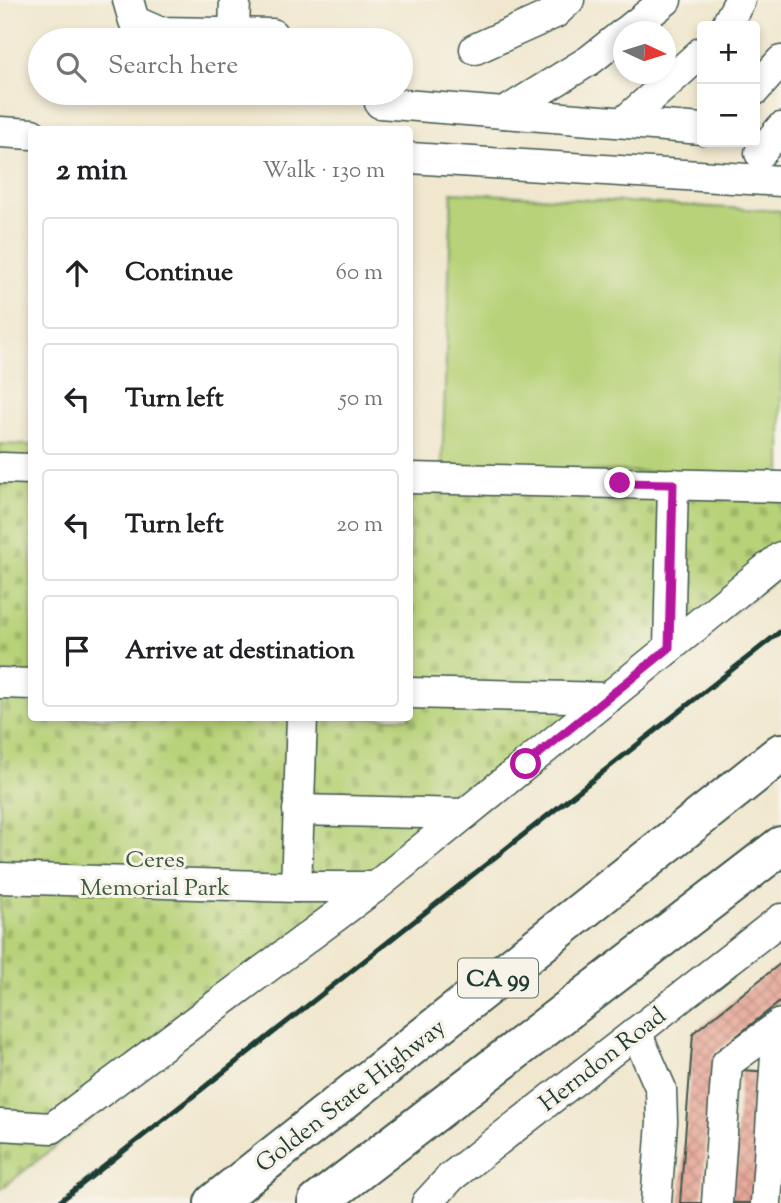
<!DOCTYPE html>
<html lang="en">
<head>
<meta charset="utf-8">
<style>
  body { margin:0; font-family:"Sorts Mill Goudy",serif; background:#f6f6f6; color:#202124 }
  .controls { position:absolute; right:21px; top:21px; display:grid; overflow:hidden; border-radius:7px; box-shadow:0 4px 10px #0003 }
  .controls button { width:63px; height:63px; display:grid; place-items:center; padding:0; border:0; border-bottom:2px solid #e0e0e0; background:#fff; color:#202124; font:35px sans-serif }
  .compass { position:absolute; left:613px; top:21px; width:63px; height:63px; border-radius:50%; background:#fff; box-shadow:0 4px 10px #0003; rotate:94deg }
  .stop { position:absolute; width:21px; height:21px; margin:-16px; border:5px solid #b5179e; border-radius:50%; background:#fff }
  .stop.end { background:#b5179e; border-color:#fff; box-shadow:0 2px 7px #0008 }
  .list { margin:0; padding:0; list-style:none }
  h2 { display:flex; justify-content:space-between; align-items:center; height:91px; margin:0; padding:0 28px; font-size:30px }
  h2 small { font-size:23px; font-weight:400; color:#757577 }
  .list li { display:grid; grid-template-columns:46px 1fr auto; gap:21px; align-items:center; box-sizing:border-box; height:112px; margin:0 14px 14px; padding:0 14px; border:2px solid #e0e0e0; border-radius:7px }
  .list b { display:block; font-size:26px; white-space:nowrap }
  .list em { font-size:23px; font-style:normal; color:#757577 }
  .icon { flex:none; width:38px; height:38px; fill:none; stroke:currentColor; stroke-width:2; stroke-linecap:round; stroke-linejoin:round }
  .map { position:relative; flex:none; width:781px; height:1203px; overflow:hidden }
  .search { position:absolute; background:#fff; box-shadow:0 4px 10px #0003; left:28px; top:28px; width:385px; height:77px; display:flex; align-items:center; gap:18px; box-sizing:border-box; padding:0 24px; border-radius:38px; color:#757577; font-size:26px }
  .panel { position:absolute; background:#fff; box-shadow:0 4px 10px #0003; left:28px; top:126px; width:385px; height:595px; border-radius:7px }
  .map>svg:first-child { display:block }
</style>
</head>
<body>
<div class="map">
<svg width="781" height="1203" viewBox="0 0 781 1203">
  <defs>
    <pattern id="cemetery-stones" width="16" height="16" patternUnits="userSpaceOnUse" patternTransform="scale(1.75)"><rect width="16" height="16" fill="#b7d278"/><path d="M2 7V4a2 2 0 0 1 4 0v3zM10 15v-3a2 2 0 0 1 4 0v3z" fill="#9db568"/></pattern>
    <pattern id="building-cross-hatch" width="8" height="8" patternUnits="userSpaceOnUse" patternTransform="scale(1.75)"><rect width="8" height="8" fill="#e5a091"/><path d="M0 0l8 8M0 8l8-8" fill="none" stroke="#b98477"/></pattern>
  </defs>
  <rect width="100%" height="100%" fill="#f7f3e8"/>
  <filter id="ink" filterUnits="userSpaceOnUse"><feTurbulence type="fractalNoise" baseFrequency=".0143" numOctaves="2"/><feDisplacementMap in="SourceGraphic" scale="14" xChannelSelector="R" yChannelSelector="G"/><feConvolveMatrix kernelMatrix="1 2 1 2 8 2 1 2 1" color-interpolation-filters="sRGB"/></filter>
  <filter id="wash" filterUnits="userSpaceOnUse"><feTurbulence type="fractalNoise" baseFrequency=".00686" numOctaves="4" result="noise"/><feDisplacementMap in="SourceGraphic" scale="28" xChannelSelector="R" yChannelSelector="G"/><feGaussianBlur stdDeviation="1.57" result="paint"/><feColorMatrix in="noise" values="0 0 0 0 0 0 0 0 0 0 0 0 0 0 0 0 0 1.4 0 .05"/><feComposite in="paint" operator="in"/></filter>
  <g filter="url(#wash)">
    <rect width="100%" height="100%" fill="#f0e7ce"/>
    <path fill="#b7d278" stroke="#6b8856" stroke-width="2" d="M 452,192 L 781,211 L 781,475 L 442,468 Z"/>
    <path fill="url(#cemetery-stones)" stroke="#6b8856" stroke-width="2" d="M 0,444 L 31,445 L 32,718 L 410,718 L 410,466 L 781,475 L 781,575 L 0,1190 Z"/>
    <g id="blocks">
      <g fill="url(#building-cross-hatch)">
        <path d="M 781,963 L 781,1001 L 714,1054 L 702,1203 L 680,1203 L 693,1033 Z"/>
        <path d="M 741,1070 L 770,1072 L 760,1203 L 731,1203 Z"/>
      </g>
    </g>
  </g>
  <g filter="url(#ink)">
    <use href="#blocks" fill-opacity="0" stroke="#3e564b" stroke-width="2"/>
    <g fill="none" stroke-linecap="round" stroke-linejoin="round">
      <defs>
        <g id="minor">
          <path d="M 128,0 L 134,21 L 159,32 L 272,34"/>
          <path d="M 726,26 L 740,0"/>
          <path d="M 626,32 L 666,0"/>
          <path d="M 234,33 L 235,0"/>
          <path d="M 475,49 L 555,13 L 569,0"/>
          <path d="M 755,90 L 781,61"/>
          <path d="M 380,103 L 702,129"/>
          <path d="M 504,113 L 590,60 L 624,33"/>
          <path d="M 624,122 L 702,52"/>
          <path d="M 0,132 L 32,134"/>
          <path d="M 760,153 L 781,128"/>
          <path d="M 410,158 L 781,181"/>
          <path d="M 1,468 L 32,469"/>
          <path d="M 410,478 L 781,487"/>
          <path d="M 669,648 L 673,484"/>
          <path d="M 0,683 L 32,684"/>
          <path d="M 410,693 L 608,698"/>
          <path d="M 298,810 L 465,814"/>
          <path d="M 0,878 L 296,887 L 302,718"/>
          <path d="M 296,887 L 375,887 L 781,557"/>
          <path d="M 636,1032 L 661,1089 L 662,1122 L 656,1203"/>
          <path d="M 0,1125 L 52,1128 L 375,887"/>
          <path d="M 427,1203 L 451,1177 L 781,919"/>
          <path d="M 717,1203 L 727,1063 L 781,1024"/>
          <path d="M 766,1203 L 778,1026"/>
        </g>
        <g id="highway">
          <path d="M 214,1203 L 781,753"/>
          <path d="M 317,1203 L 781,846"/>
        </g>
      </defs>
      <use href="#minor" stroke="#3e564b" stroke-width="33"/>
      <use href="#highway" stroke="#3e564b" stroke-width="42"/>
      <use href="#minor" stroke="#fff" stroke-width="30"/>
      <use href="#highway" stroke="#fff" stroke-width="38"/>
      <path stroke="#1f3d34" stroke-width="5" d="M 58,1203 L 781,631"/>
    </g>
  </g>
  <g fill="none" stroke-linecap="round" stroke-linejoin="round" filter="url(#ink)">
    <path stroke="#b5179e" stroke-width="9" d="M 526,764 L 669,648 L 673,484 L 620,483"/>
  </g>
  <g text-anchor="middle" stroke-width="6" stroke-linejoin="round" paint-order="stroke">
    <rect fill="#f7f3e8" stroke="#60746a" stroke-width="2" x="458" y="958.5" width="80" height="39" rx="5"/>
    <g font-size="23" font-weight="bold" fill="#1f3d34">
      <text x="498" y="986">CA 99</text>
    </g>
    <g font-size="24" fill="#3d5b42" stroke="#f7f3e8">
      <text x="155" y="867">Ceres<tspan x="155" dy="28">Memorial Park</tspan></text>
    </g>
    <g font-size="24" fill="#1f3d34" stroke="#f7f3e8">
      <text transform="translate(602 1059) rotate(-38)" y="8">Herndon Road</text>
      <text transform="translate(350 1095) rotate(-38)" y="8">Golden State Highway</text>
    </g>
  </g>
</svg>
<div class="controls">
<button>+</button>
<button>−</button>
</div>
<svg class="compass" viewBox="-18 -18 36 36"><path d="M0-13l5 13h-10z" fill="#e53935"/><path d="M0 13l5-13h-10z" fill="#757577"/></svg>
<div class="stop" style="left:526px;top:764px"></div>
<div class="stop end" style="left:620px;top:483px"></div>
<div class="search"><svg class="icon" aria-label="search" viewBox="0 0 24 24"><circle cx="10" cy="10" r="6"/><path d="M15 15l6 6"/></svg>Search here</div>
<section class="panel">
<h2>2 min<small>Walk · 130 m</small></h2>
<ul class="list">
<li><svg class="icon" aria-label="ahead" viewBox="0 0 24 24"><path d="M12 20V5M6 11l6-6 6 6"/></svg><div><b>Continue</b></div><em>60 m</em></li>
<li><svg class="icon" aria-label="left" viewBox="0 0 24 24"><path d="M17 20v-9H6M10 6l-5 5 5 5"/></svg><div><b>Turn left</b></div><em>50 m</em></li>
<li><svg class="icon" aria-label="left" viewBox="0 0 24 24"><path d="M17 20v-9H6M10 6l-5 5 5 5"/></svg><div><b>Turn left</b></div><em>20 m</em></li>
<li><svg class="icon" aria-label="arrive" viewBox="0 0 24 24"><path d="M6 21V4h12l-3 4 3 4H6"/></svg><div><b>Arrive at destination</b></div></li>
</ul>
</section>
</div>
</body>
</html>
